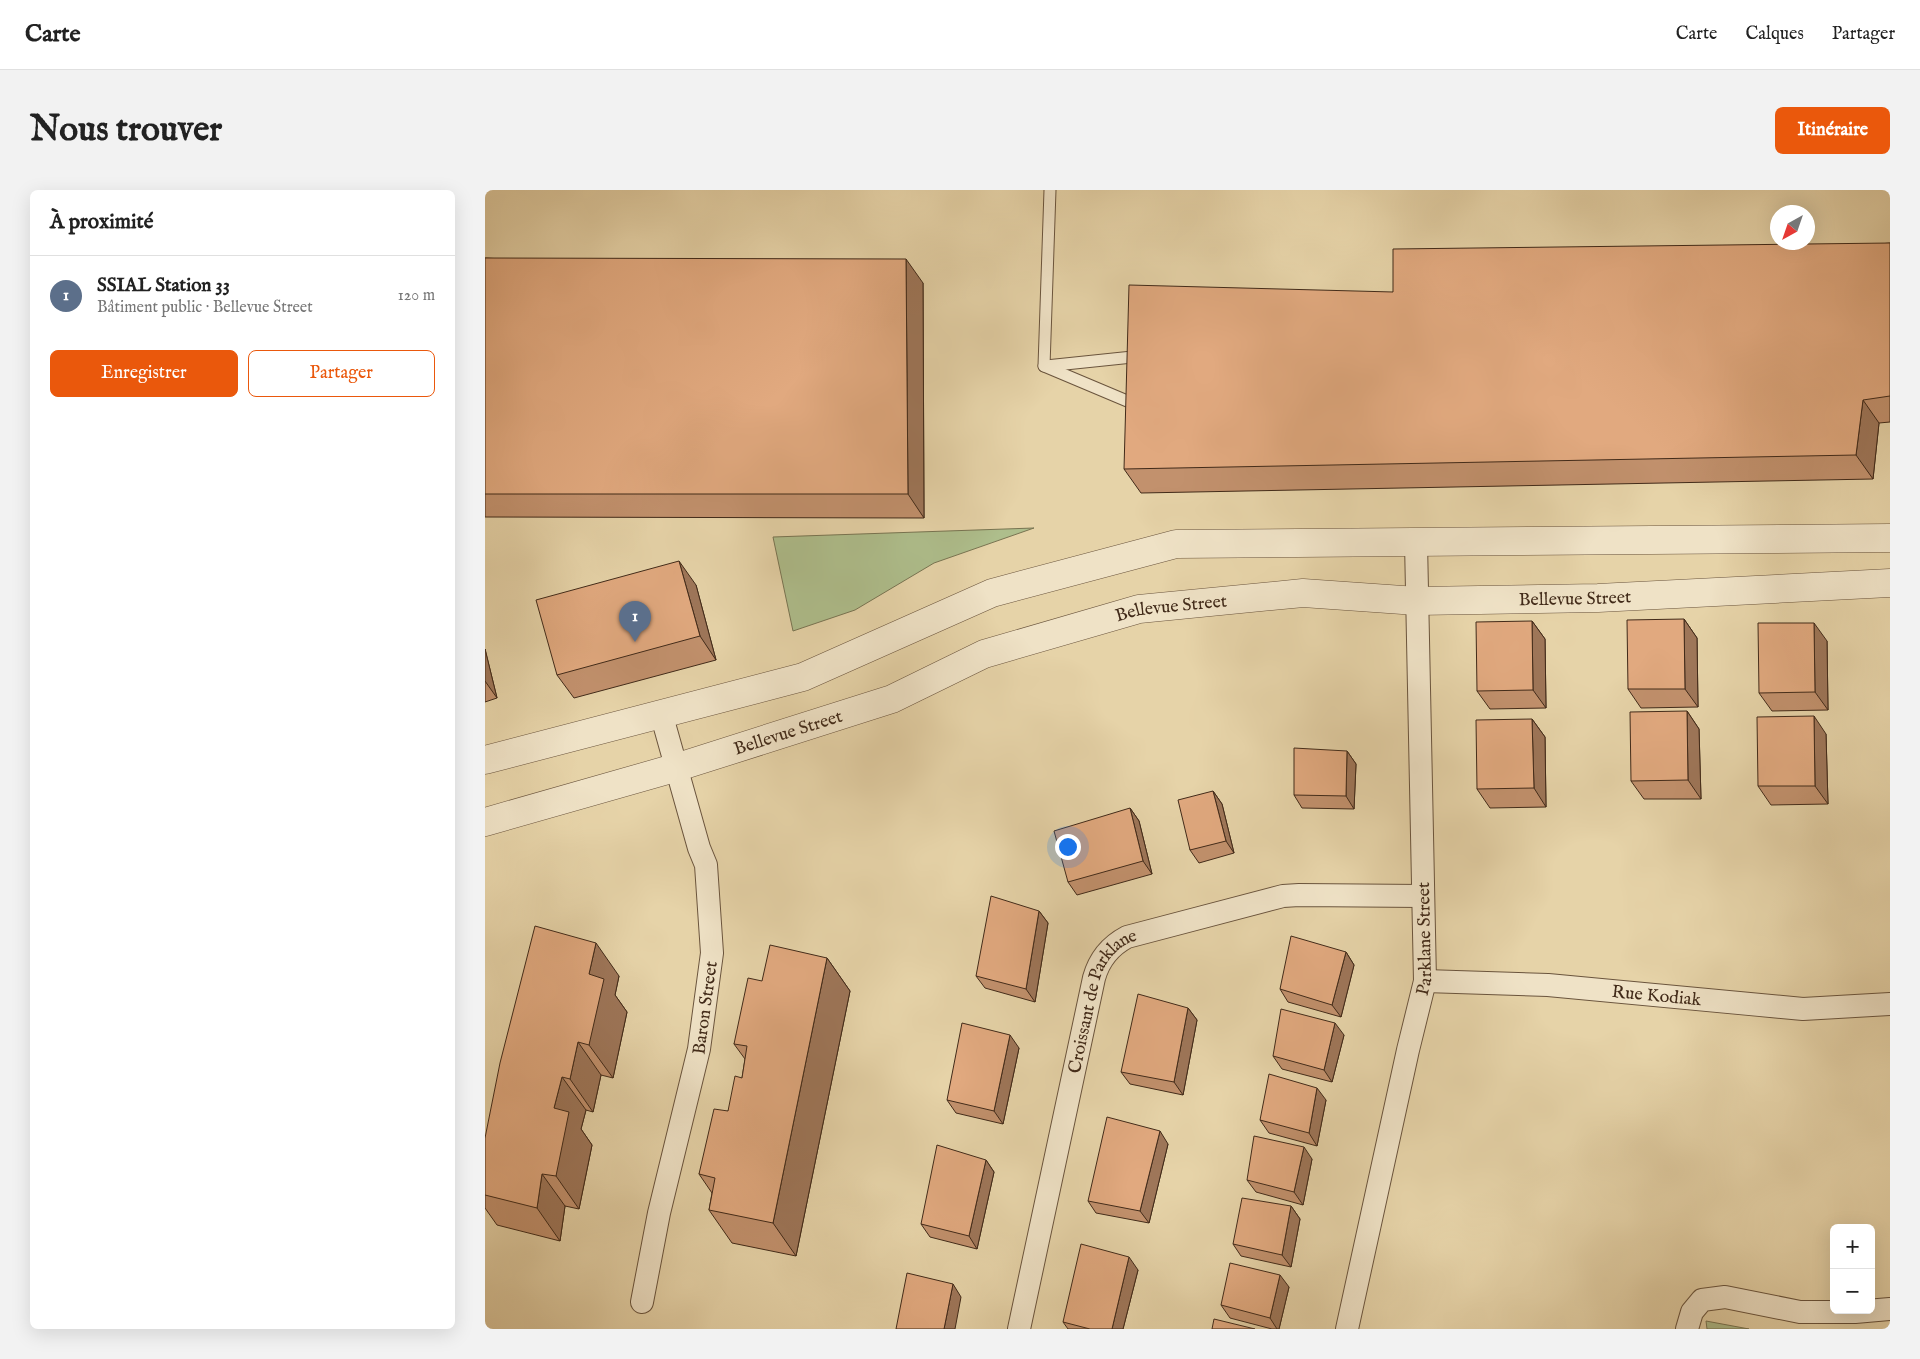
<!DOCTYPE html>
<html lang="fr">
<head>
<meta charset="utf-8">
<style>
  body { margin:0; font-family:"IM FELL English",serif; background:#f2f2f2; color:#222 }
  .controls { position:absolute; right:15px; bottom:15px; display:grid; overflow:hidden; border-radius:8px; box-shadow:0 5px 20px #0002 }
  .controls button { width:45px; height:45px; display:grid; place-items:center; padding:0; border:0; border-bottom:1px solid #e0e0e0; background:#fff; color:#222; font:25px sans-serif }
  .compass { position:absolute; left:1285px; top:15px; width:45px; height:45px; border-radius:50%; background:#fff; box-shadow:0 5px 20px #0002; rotate:220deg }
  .you { position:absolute; left:582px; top:656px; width:18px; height:18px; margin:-12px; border:4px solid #fff; border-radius:50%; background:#1a73e8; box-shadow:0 0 0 8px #1a73e833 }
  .badge { display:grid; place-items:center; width:32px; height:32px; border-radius:50%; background:#ea580c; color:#fff; font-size:16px; font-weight:700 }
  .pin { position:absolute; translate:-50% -41px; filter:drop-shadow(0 1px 2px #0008) }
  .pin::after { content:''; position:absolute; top:26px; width:18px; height:15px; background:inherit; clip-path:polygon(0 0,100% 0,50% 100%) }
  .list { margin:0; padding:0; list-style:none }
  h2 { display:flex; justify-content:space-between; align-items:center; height:65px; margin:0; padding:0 20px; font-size:21px }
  h2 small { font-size:16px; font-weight:400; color:#767676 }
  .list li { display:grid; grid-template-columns:32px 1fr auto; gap:15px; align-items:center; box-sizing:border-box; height:80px; padding:0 20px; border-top:1px solid #e0e0e0 }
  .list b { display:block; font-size:19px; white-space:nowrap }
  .list p { margin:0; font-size:16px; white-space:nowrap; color:#767676 }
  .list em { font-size:16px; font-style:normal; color:#767676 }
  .actions { display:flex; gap:10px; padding:15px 20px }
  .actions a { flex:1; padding:11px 0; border:1px solid #ea580c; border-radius:8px; text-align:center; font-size:18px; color:#ea580c }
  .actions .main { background:#ea580c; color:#fff }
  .map { position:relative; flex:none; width:1405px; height:1139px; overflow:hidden; border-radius:8px }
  header { display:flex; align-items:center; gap:30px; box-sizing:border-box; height:70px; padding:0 25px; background:#fff; border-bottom:1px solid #e0e0e0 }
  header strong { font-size:24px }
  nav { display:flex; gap:28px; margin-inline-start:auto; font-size:18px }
  .intro { display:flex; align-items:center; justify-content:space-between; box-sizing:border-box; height:120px; padding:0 30px }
  h1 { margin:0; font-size:35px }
  .button { padding:12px 22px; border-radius:8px; background:#ea580c; color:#fff; font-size:18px; font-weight:700 }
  main { display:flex; gap:30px; padding:0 30px }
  aside { flex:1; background:#fff; border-radius:8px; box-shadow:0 5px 20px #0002 }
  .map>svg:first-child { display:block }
</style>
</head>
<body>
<header>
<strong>Carte</strong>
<nav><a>Carte</a><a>Calques</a><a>Partager</a></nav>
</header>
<div class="intro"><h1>Nous trouver</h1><a class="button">Itinéraire</a></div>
<main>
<aside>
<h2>À proximité<small></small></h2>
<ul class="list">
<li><span class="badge" style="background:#5c6f8a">1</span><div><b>SSIAL Station 33</b><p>Bâtiment public · Bellevue Street</p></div><em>120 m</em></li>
</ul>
<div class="actions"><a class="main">Enregistrer</a><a>Partager</a></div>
</aside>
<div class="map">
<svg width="1405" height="1139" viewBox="0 0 1405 1139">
  <rect width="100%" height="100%" fill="#e6d3a8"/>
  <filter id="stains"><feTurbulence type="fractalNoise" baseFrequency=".004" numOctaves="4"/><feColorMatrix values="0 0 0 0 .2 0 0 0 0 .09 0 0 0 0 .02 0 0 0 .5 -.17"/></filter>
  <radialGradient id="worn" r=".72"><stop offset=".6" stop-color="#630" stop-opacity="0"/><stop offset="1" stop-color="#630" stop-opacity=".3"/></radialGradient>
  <g fill="#aebe8c" stroke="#787452">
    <path d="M 549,338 L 449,373 L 370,420 L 308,441 L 288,347 Z"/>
    <path d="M 1221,1131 L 1264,1139 L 1222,1139 Z"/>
  </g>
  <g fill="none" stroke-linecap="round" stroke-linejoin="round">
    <defs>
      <g id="service">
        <path d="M 559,176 L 565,0"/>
        <path d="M 559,176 L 654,216"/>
        <path d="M 561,176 L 657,166"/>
      </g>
      <g id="minor">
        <path id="s1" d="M 940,791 L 1063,795 L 1318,819 L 1405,814"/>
        <path id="s2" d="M 157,1112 L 174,1023 L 214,859 L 227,763 L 221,675 L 214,658 L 176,523"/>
        <path id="s3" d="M 534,1139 L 609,788 C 614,770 625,756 642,747 L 798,706 L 814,705 L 938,706"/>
        <path id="s4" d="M 862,1139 L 923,860 L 940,791 L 931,352"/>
        <path d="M 1202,1139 L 1207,1122 L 1217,1110 L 1240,1107 L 1315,1122 L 1370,1122 L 1405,1119"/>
      </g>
      <g id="tertiary">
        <path d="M 0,570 L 318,487 L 507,403 L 691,354 L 1405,348"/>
        <path id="s5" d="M 0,632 L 193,577 L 407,509 L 499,464 L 654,419 L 818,403 L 932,411 L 1113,408 L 1405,393"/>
      </g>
    </defs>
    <use href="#service" stroke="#6a543d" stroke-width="13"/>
    <use href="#minor" stroke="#6a543d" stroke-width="24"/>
    <use href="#tertiary" stroke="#6a543d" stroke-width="29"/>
    <use href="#service" stroke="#efe2c6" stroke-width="11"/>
    <use href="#minor" stroke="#efe2c6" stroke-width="22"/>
    <use href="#tertiary" stroke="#efe2c6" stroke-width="28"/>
  </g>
  <g fill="#c2916d" stroke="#412a19">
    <path d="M 1405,53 L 1405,232 L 1394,233 L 1388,289 L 656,303 L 639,279 L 908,102 Z"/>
    <path d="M 0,68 L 438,93 L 439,328 L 0,327 Z"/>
    <path d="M 211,395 L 231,470 L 89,508 L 72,485 Z"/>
    <path d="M 1199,429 L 1212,448 L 1213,517 L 1156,518 L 1143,499 Z"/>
    <path d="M 1047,431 L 1060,449 L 1061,518 L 1005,519 L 992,501 Z"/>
    <path d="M 1342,451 L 1343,520 L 1287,521 L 1274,503 Z"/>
    <path d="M 0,459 L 12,508 L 0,512 Z"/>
    <path d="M 1202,521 L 1214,539 L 1216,609 L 1159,609 L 1146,591 Z"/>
    <path d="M 1047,529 L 1060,547 L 1061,617 L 1005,618 L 992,599 Z"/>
    <path d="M 1341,544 L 1343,614 L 1286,615 L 1273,596 Z"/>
    <path d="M 862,561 L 871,574 L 869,619 L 817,618 L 809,605 Z"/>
    <path d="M 728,601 L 737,614 L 749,663 L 714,673 L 705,660 Z"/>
    <path d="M 645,618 L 654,631 L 667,684 L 592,705 L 583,692 Z"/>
    <path d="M 554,721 L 563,733 L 550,812 L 500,798 L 491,786 Z"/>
    <path d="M 861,762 L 869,775 L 856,827 L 803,812 L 795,799 Z"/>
    <path d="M 342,768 L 365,801 L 311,1066 L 247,1053 L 224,1020 L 227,1003 L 214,984 L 243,921 L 257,888 L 260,869 L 249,854 L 277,791 Z"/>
    <path d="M 134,786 L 130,805 L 142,822 L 128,888 L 116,885 L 108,922 L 101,920 L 96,939 L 107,955 L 94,1019 L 80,1016 L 75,1051 L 12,1035 L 0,1018 L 0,948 Z"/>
    <path d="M 703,818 L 712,830 L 698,905 L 645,894 L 636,882 Z"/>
    <path d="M 859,845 L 847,892 L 797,879 L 788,866 Z"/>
    <path d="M 534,858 L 518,934 L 471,923 L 462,910 Z"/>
    <path d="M 841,910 L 832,956 L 784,943 L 775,930 Z"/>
    <path d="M 683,954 L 664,1033 L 611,1023 L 603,1011 Z"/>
    <path d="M 827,969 L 818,1015 L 771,1002 L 762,990 Z"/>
    <path d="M 501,970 L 509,982 L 492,1059 L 445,1047 L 436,1034 Z"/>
    <path d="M 806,1016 L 815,1029 L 806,1077 L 756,1066 L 748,1054 Z"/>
    <path d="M 653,1080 L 638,1139 L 583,1139 L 578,1132 Z"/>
    <path d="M 804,1097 L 794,1139 L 787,1139 L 745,1128 L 736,1115 Z"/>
  </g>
  <g fill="#9e7659" stroke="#412a19">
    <path d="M 421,69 L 438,93 L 439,328 L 423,304 Z"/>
    <path d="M 1378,210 L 1394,233 L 1388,289 L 1371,265 Z"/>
    <path d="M 194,371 L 211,395 L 231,470 L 215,446 Z"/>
    <path d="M 1199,429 L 1212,448 L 1213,517 L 1200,499 Z"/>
    <path d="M 1047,431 L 1060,449 L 1061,518 L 1048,500 Z"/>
    <path d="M 1329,433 L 1342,451 L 1343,520 L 1330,502 Z"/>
    <path d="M 0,459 L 12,508 L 0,491 Z"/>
    <path d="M 1202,521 L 1214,539 L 1216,609 L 1203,590 Z"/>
    <path d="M 1329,526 L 1341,544 L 1343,614 L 1330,596 Z"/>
    <path d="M 1047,529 L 1060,547 L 1061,617 L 1049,598 Z"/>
    <path d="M 862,561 L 871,574 L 869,619 L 861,606 Z"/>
    <path d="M 728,601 L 737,614 L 749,663 L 741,651 Z"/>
    <path d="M 645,618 L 654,631 L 667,684 L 658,671 Z"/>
    <path d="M 554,721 L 563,733 L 550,812 L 541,799 Z"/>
    <path d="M 111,753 L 134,786 L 130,805 L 142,822 L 128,888 L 104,855 L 104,784 Z"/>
    <path d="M 861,762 L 869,775 L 856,827 L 847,815 Z"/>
    <path d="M 342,768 L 365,801 L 311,1066 L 288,1033 Z"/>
    <path d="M 703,818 L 712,830 L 698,905 L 689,892 Z"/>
    <path d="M 850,833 L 859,845 L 847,892 L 839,880 Z"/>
    <path d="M 525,845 L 534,858 L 518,934 L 509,921 Z"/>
    <path d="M 93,852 L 116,885 L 108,922 L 85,889 Z"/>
    <path d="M 77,887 L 101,920 L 96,939 L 107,955 L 94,1019 L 71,986 L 69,918 Z"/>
    <path d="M 832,898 L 841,910 L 832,956 L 824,943 Z"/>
    <path d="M 675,941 L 683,954 L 664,1033 L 655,1021 Z"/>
    <path d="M 819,957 L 827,969 L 818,1015 L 809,1002 Z"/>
    <path d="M 501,970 L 509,982 L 492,1059 L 484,1046 Z"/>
    <path d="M 57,984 L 80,1016 L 75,1051 L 52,1018 Z"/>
    <path d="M 806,1016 L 815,1029 L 806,1077 L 797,1065 Z"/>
    <path d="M 644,1067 L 653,1080 L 638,1139 L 627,1139 Z"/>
    <path d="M 795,1085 L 804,1097 L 794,1139 L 792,1139 L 785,1128 Z"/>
    <path d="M 468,1094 L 476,1107 L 470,1139 L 459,1139 Z"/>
  </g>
  <g fill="#e1a97f" stroke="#412a19">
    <path d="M 1405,53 L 1405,206 L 1378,210 L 1371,265 L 639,279 L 644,95 L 908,102 L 908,59 Z"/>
    <path d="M 0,68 L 421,69 L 423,304 L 0,304 Z"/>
    <path d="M 194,371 L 215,446 L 72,485 L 51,410 Z"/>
    <path d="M 1199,429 L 1200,499 L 1143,499 L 1142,430 Z"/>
    <path d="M 1047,431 L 1048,500 L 992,501 L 991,432 Z"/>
    <path d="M 1273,433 L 1329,433 L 1330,502 L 1274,503 Z"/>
    <path d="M 1202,521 L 1203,590 L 1146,591 L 1145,522 Z"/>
    <path d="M 1329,526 L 1330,596 L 1273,596 L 1272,527 Z"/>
    <path d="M 1047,529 L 1049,598 L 992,599 L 991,530 Z"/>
    <path d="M 809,558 L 862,561 L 861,606 L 809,605 Z"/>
    <path d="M 728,601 L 741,651 L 705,660 L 693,610 Z"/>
    <path d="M 645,618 L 658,671 L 583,692 L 569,641 Z"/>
    <path d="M 506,706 L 554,721 L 541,799 L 491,786 Z"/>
    <path d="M 50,736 L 111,753 L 104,784 L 119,789 L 104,855 L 93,852 L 85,889 L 77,887 L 69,918 L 84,922 L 71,986 L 57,984 L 52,1018 L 0,1005 L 0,948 L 15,873 Z"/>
    <path d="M 806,746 L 861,762 L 847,815 L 795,799 Z"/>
    <path d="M 285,755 L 342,768 L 288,1033 L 224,1020 L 230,988 L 214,984 L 229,919 L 243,921 L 250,886 L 257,888 L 262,856 L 249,854 L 263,788 L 277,791 Z"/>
    <path d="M 653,804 L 703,818 L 689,892 L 636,882 Z"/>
    <path d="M 796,819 L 850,833 L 839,880 L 788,866 Z"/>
    <path d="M 477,833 L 525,845 L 509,921 L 462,910 Z"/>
    <path d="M 784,884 L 832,898 L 824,943 L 775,930 Z"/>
    <path d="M 622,927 L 675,941 L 655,1021 L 603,1011 Z"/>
    <path d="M 769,946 L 819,957 L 809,1002 L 762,990 Z"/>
    <path d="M 452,955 L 501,970 L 484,1046 L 436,1034 Z"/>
    <path d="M 757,1008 L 806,1016 L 797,1065 L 748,1054 Z"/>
    <path d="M 596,1054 L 644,1067 L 627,1139 L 605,1139 L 578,1132 Z"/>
    <path d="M 745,1073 L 795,1085 L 785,1128 L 736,1115 Z"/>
    <path d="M 422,1083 L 468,1094 L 459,1139 L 411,1139 Z"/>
    <path d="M 729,1129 L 770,1139 L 727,1139 Z"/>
  </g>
  <g text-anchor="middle" stroke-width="4" stroke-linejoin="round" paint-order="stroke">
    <g font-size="18" fill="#412a19" stroke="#efe2c6">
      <text dy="6" stroke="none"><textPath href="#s5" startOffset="1126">Bellevue Street</textPath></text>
      <text dy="6" stroke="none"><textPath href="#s5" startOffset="721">Bellevue Street</textPath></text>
      <text dy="6" stroke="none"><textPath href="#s5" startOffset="316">Bellevue Street</textPath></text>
      <text dy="6" stroke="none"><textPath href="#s4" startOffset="399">Parklane Street</textPath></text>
      <text dy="6" stroke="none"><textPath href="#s1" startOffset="232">Rue Kodiak</textPath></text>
      <text dy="6" stroke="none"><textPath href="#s2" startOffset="301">Baron Street</textPath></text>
      <text dy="6" stroke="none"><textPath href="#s3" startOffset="342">Croissant de Parklane</textPath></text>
    </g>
  </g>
  <rect width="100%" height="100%" filter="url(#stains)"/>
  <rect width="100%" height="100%" fill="url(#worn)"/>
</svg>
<div class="controls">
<button>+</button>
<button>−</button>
</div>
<svg class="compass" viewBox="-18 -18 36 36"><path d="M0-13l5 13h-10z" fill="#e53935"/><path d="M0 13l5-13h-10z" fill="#767676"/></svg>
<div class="you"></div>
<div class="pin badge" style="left:150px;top:452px;background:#5c6f8a">1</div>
</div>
</main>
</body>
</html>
